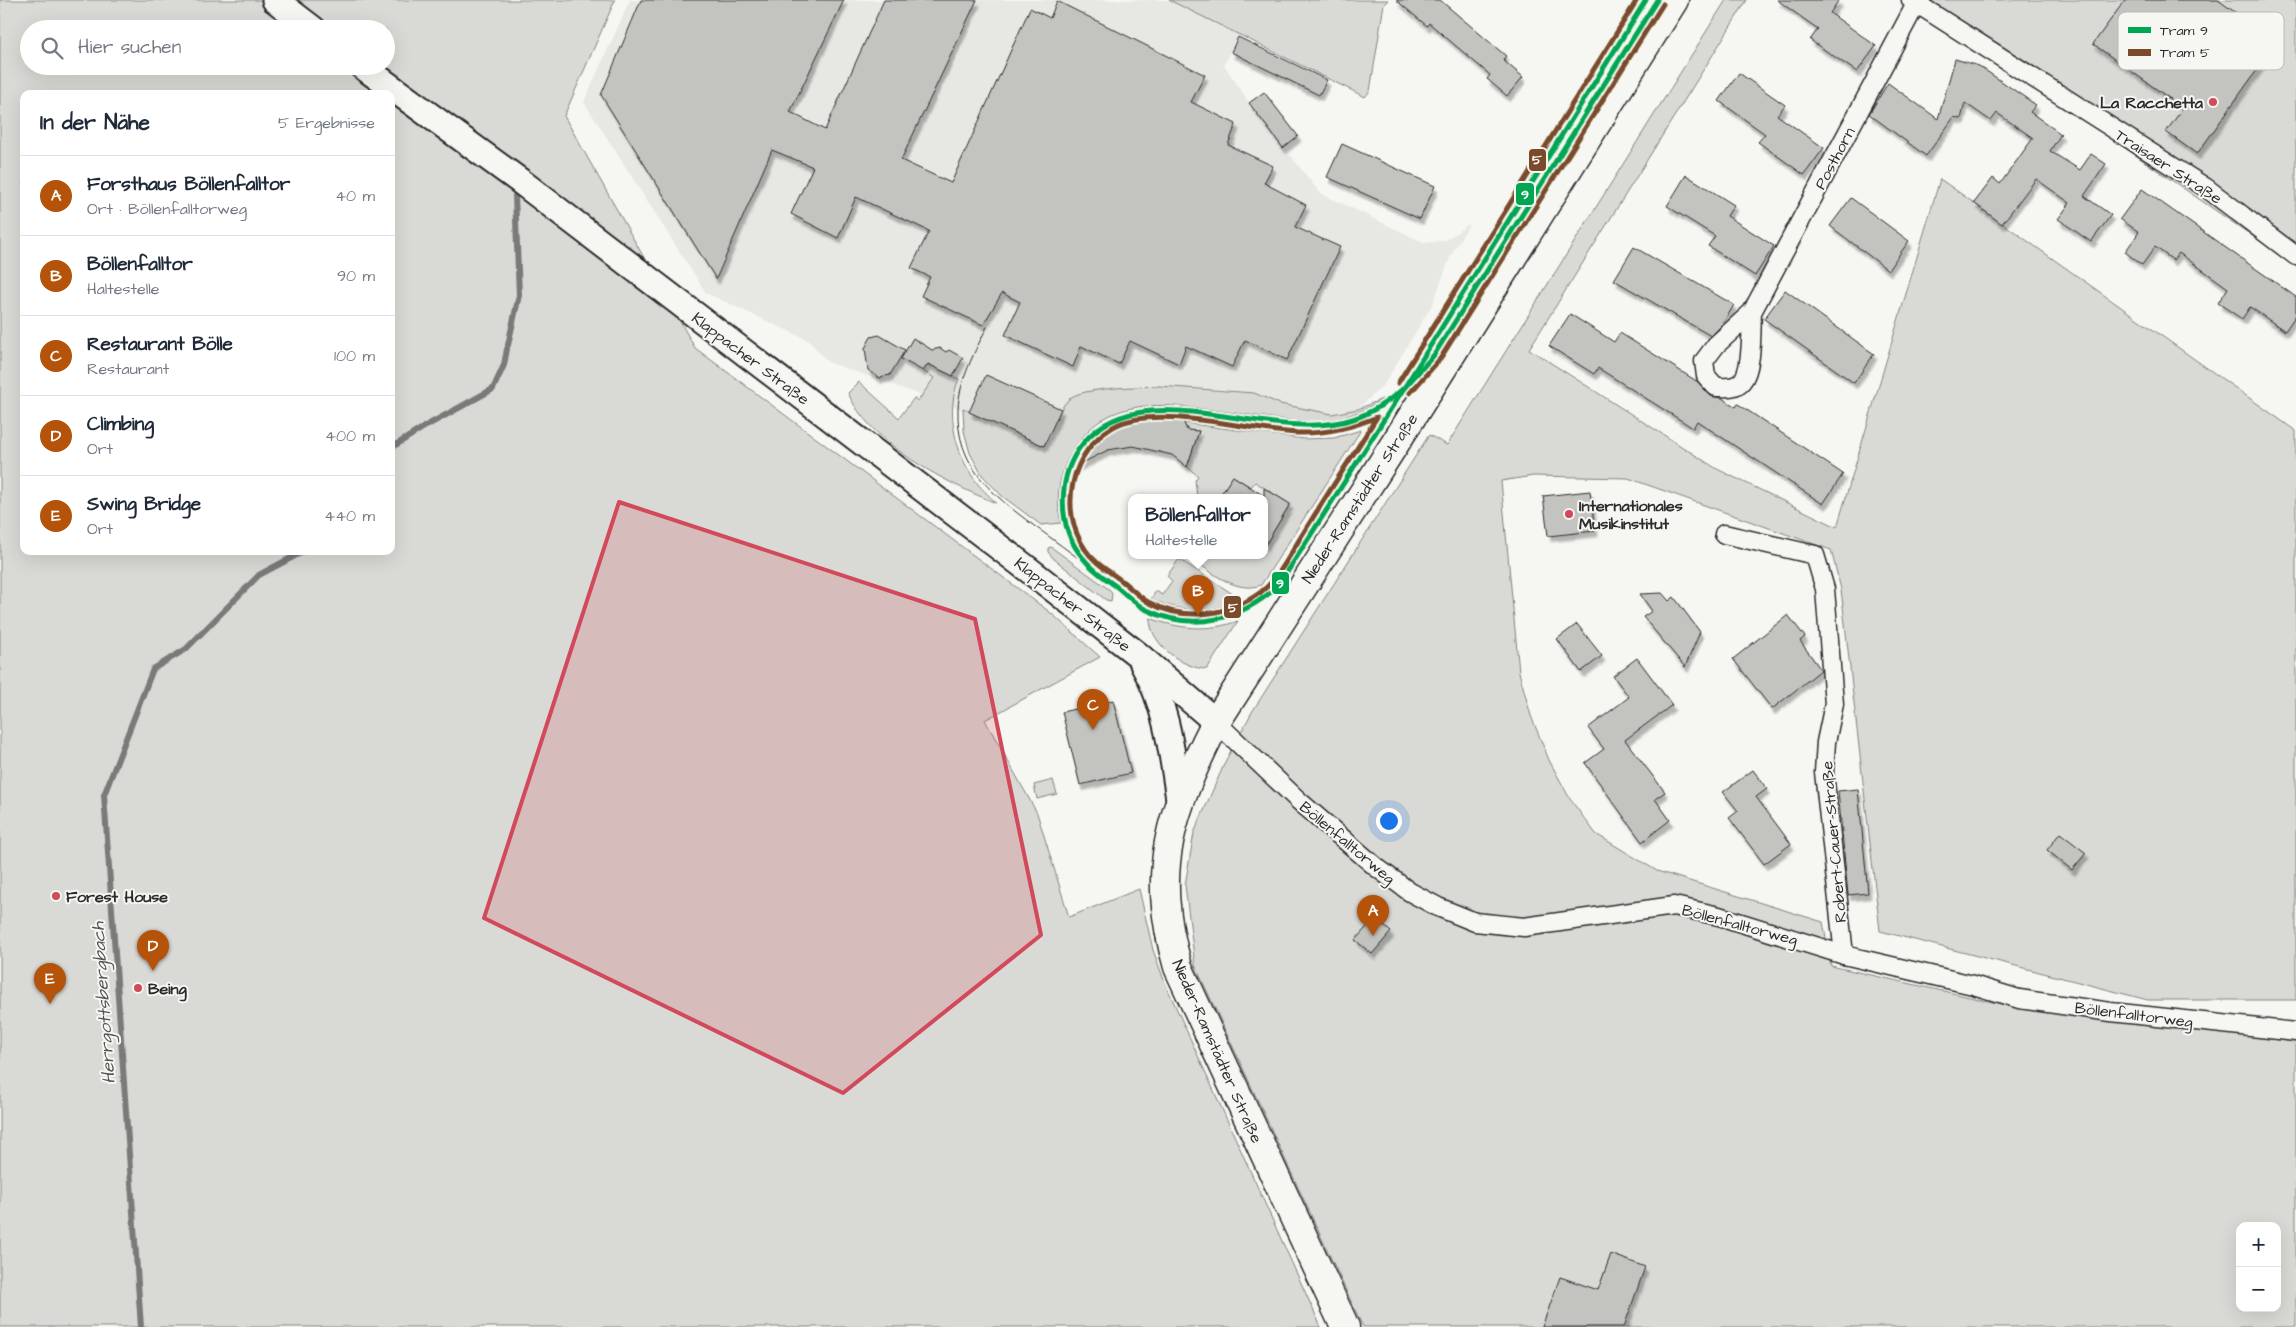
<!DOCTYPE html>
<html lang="de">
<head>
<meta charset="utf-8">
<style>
  body { margin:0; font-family:"Architects Daughter",sans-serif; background:#f2f2f3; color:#1f2937 }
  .controls { position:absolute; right:15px; bottom:15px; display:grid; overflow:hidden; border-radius:10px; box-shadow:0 5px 20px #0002 }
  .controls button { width:45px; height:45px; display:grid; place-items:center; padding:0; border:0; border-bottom:1px solid #e0e1e3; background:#fff; color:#1f2937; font:25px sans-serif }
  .you { position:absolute; left:1388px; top:820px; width:18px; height:18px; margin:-12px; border:4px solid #fff; border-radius:50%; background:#1a73e8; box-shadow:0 0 0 8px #1a73e833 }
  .badge { display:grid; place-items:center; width:32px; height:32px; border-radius:50%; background:#b45309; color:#fff; font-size:16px; font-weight:700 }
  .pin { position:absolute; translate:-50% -41px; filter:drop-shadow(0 1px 2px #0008) }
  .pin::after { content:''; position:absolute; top:26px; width:18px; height:15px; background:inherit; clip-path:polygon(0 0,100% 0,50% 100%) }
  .popup { position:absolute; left:1128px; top:494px; width:140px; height:65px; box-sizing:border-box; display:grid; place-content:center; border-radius:10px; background:#fff; filter:drop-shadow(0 1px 4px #0005); font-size:16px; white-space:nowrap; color:#747a83 }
  .popup b { font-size:19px; color:#1f2937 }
  .popup::after { content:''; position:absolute; left:50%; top:100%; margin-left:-10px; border:10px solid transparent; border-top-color:#fff }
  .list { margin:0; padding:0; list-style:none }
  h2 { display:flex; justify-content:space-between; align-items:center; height:65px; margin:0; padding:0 20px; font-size:21px }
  h2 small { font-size:16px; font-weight:400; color:#747a83 }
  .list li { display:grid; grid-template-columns:32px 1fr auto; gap:15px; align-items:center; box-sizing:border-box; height:80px; padding:0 20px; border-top:1px solid #e0e1e3 }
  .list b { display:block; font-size:19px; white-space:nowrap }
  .list p { margin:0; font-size:16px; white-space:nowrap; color:#747a83 }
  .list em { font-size:16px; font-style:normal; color:#747a83 }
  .icon { flex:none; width:28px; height:28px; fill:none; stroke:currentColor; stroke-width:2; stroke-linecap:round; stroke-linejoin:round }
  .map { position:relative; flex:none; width:2296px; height:1327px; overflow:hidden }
  .search { position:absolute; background:#fff; box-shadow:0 5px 20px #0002; left:20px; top:20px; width:375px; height:55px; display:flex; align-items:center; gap:12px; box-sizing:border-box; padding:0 18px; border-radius:28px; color:#747a83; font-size:19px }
  .panel { position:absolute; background:#fff; box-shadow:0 5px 20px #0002; left:20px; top:90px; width:375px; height:465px; border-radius:10px }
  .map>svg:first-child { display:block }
</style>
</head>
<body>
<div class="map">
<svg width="2296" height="1327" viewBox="0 0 2296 1327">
  <defs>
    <filter id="shadow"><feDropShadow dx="3" dy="5.5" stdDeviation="1" flood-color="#0004"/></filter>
  </defs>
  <rect width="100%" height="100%" fill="#f6f6f2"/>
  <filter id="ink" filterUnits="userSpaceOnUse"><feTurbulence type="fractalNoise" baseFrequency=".02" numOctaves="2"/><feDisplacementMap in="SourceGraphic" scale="10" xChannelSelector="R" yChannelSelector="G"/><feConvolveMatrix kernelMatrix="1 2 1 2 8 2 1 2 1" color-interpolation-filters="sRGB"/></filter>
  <g filter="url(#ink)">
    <path fill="#e7e7e3" d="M 630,0 L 1169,0 L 1239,35 L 1224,65 L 1250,104 L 1320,193 L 1425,243 L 1446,240 L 1470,223 L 1451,255 L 1433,303 L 1385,383 L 1358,409 L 1332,414 L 1280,404 L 1254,393 L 1226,390 L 1159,386 L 1102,389 L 1044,446 L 969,412 L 828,362 L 808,340 L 706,293 L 584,102 Z"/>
    <g fill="#d9d9d5" stroke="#828280" fill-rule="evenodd">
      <path d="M 0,0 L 615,0 L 564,116 L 695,348 L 1051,613 L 1100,657 L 985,720 L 1037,813 L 1069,917 L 1139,889 L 1153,950 L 1165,983 L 1321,1327 L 0,1327 ZM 29,29 L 386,29 L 386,66 L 29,66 ZM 24,94 L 391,94 L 391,551 L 24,551 Z"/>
      <path d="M 1169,0 L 1388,0 L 1384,4 L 1370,91 L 1365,97 Z"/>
      <path d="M 1726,0 L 1747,0 L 1529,349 L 1717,469 L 1837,527 L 1940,179 L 2296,431 L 2296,1000 L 2148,1000 L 1880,931 L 1841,589 L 1831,550 L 1628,478 L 1533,476 L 1501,481 L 1519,672 L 1531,716 L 1549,760 L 1570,799 L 1596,834 L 1657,871 L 1823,922 L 1831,966 L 2028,1010 L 2296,1042 L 2296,1327 L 1363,1327 L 1195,965 L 1185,885 L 1194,833 L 1226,760 L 1252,712 L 1429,435 L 1447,445 ZM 2240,1226 L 2277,1226 L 2277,1308 L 2240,1308 Z"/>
      <path d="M 1911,0 L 2296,0 L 2296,266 L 1916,4 Z"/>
      <path d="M 928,364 L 959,379 C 945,410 955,453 975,480 C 980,488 989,495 996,503 C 946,483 870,444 848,393 L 859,382 L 899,418 L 914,398 L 918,401 L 934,378 L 923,371 Z"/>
      <path d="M 1159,386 L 1254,393 L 1280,404 L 1332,414 L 1358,409 L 1382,399 C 1363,412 1341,420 1318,422 C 1283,421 1247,414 1212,410 C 1158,403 1106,397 1073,450 C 1059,472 1055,498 1061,523 L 1041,525 L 1002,496 L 982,475 L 970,453 L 964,431 L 963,408 L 1044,446 C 1051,431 1057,411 1069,399 C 1081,387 1141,387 1159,386 Z"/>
      <path d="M 1184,423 L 1304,439 L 1334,438 L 1361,430 L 1261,585 C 1234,595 1207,568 1186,555 L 1264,555 L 1264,547 L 1290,504 L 1255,482 L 1251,487 L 1233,476 L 1219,497 L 1197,497 L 1195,480 L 1198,476 L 1187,467 L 1199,431 L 1184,430 Z"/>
      <path d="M 1051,547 L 1110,590 L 1112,594 L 1111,601 L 1106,600 L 1054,559 L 1048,552 L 1048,548 Z"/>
      <path d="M 1179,559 L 1242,600 C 1211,613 1184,613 1153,600 L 1151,599 L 1156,591 L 1162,595 L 1172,581 L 1167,576 Z"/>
      <path d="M 1150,618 C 1178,629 1209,632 1238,621 L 1207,669 C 1183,669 1149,643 1150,618 Z"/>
      <path d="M 1053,780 L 1057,794 L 1037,799 L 1034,785 Z"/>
    </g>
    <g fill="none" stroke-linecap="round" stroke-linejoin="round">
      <g stroke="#7a7a78" stroke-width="6">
        <path d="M 508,345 L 519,295 L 515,196"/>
        <path d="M 391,448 L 424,427 L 493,389 L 504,365 L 507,349"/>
        <path d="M 141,1327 L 104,795 L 153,669 L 186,649 L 259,575 L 304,551"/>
      </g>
    </g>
    <g fill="#c3c3c0" stroke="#2b2b2b" filter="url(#shadow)">
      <path d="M 641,0 L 844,0 L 790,112 L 825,130 L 884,0 L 977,0 L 901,160 L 951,183 L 1030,8 L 1050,18 L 1057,1 L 1205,75 L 1191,102 L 1236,124 L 1228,145 L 1273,166 L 1264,183 L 1306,205 L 1295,227 L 1340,247 L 1287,360 L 1245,340 L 1232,367 L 1186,346 L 1179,364 L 1130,341 L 1119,364 L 1081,346 L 1073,367 L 1005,335 L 1020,302 L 1002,293 L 983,325 L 921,296 L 930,277 L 911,268 L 929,231 L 856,197 L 838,238 L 791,214 L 813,167 L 772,150 L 716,279 L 601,95 Z"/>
      <path d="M 1396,0 L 1440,0 L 1506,56 L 1503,60 L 1523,77 L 1507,96 L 1487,79 L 1490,75 L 1429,23 L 1427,26 Z"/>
      <path d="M 1777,0 L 1839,0 L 1830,13 L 1876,46 L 1857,72 L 1810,40 L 1818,29 Z"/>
      <path d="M 2125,0 L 2218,0 L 2277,42 L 2197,154 L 2166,132 L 2183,108 L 2093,44 Z"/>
      <path d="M 1238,37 L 1327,80 L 1319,95 L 1231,52 Z"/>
      <path d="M 1955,59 L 1979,66 L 2036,105 L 2030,112 L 2061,134 L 2050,151 L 2080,170 L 2091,154 L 2106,164 L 2084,196 L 2111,215 L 2091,242 L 2058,219 L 2070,203 L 2036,179 L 2002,224 L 1974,203 L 1993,178 L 2000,184 L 2033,138 L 1997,113 L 1991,121 L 1965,103 L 1961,119 L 1954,117 L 1926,156 L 1869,114 L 1888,83 L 1938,119 Z"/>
      <path d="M 1739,73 L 1785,105 L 1777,115 L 1824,148 L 1804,175 L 1758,142 L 1765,134 L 1719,101 Z"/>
      <path d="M 1264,92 L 1298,136 L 1283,148 L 1249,103 Z"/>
      <path d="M 1342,144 L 1435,186 L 1420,219 L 1327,177 Z"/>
      <path d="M 1686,175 L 1734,205 L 1727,216 L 1774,246 L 1755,276 L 1708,246 L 1715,236 L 1667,206 Z"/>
      <path d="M 2142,189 L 2296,297 L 2296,315 L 2285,331 L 2250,307 L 2242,319 L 2218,303 L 2228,288 L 2179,253 L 2173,260 L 2155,247 L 2142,265 L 2125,252 L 2139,232 L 2120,219 Z"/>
      <path d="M 1851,198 L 1909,241 L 1888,270 L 1830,226 Z"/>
      <path d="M 1634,247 L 1734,305 L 1722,325 L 1711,336 L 1614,280 Z"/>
      <path d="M 1785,290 L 1874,354 L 1854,383 L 1764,319 Z"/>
      <path d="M 1570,314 L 1614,342 L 1620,333 L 1698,382 L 1711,396 L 1722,398 L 1736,407 L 1738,404 L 1843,474 L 1823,504 L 1697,421 L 1693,428 L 1598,368 L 1594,374 L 1549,346 Z"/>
      <path d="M 879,335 L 905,350 L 890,375 L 879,378 L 868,370 L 865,348 L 871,337 Z"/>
      <path d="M 913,338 L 932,350 L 940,348 L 946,352 L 949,350 L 963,358 L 953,376 L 928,364 L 923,371 L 901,359 Z"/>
      <path d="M 986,375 L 1061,409 L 1044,446 L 969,412 Z"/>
      <path d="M 1144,418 L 1178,418 L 1183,421 L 1187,430 L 1199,431 L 1187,467 L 1172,455 L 1133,446 L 1108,450 L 1074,467 L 1072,465 L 1100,437 L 1113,428 L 1128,421 Z"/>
      <path d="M 1233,476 L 1264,496 L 1264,488 L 1290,504 L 1264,547 L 1264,497 L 1219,497 Z"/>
      <path d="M 1590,491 L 1595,531 L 1548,536 L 1543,496 Z"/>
      <path d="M 1662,593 L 1669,601 L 1674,597 L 1700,632 L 1685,667 L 1643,617 L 1652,611 L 1640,594 Z"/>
      <path d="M 1788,615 L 1805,637 L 1800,641 L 1821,670 L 1772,709 L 1733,659 Z"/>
      <path d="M 1577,624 L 1602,656 L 1581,672 L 1557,639 Z"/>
      <path d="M 1637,658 L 1672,705 L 1625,740 L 1665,792 L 1655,799 L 1670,820 L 1642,842 L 1585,763 L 1604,749 L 1588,728 L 1629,697 L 1613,676 Z"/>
      <path d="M 1113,700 L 1131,773 L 1080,785 L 1062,712 Z"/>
      <path d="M 1753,770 L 1767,789 L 1756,797 L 1791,844 L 1764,864 L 1729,818 L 1738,811 L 1723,792 Z"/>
      <path d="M 1858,789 L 1868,893 L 1848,895 L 1838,791 Z"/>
      <path d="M 2060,833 L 2086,853 L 2072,870 L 2047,850 Z"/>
      <path d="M 1375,918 L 1391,932 L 1372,954 L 1355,940 Z"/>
      <path d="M 1611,1254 L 1645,1267 L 1624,1327 L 1542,1327 L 1560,1277 L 1598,1290 Z"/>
    </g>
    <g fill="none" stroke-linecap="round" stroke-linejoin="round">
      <defs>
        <g id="street">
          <path d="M 1911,0 L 2205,187 L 2296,256"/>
          <path d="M 1752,312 C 1751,328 1753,369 1742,381 C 1735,389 1725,387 1716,387 L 1706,376 L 1704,361 L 1716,345 L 1752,312 L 1916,4"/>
          <path d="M 1724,534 L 1815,555 L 1825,589 L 1834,704 L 1826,742 L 1824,772 L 1844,955"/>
          <path d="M 1216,722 L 1299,801 L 1376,867 L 1410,892 L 1438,907 L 1475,922 L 1524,927 L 1674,906 L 1719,916 L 1844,955 L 1973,985 L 2019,999 L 2111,1012 L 2296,1032"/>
        </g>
        <g id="secondary">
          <path d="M 275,0 L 313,29"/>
          <path d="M 362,66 L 520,181 L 1029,570 L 1137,654 L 1216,722"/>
          <path d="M 1143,664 C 1167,706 1172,753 1179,799"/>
        </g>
        <path id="primary" d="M 1345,1327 L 1178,967 C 1149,868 1171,811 1216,722 L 1396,442 L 1674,0"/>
      </defs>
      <use href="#street" stroke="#2b2b2b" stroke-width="21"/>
      <use href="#secondary" stroke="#2b2b2b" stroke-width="29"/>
      <use href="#primary" stroke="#2b2b2b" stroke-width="31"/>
      <use href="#street" stroke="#f6f6f2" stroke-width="18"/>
      <use href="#secondary" stroke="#f6f6f2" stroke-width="25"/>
      <use href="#primary" stroke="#f6f6f2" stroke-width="28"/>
      <path stroke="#2b2b2b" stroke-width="1" d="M 987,327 C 975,351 959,381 958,409 C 956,466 992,494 1033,525 C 1053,539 1072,554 1092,568"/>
      <defs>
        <g id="tram-1">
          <path d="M 1404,388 L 1279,585 C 1242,619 1195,633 1147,610 C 1136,605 1127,595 1117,587 C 1105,578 1092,570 1083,558 C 1056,526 1057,474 1084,442 C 1144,371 1270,446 1353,419 C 1372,413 1389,401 1404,388 Z"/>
          <path d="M 1404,388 L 1646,0"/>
          <path d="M 1404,388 L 1434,355 L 1657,0"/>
        </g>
        <g id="tram-2">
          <path d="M 1398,383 L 1637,0"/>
          <path d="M 1410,393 L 1440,359 L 1663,4"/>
          <path d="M 1377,417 C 1353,455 1328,493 1304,532 C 1291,552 1280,577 1261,592 C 1229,616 1184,622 1148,602 C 1138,596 1131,588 1122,581 C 1109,571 1094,563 1085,549 C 1058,509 1071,451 1113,427 C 1155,403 1249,431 1297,433 C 1326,434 1351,428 1377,417 Z"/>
        </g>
      </defs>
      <use href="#tram-1" stroke="#f6f6f2" stroke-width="9"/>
      <use href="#tram-2" stroke="#f6f6f2" stroke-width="9"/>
      <use href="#tram-1" stroke="#00a651" stroke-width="5"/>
      <use href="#tram-2" stroke="#7a4b2a" stroke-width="5"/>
    </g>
  </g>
  <path fill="#d1495b" fill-opacity="0.2" stroke="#d1495b" stroke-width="4" stroke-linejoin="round" d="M 619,502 L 975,619 L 1041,935 L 843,1093 L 484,918 Z"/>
  <g fill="#d1495b" stroke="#f6f6f2" stroke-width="2">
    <circle cx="2213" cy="102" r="5"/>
    <circle cx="1569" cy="514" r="5"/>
    <circle cx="56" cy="896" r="5"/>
    <circle cx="138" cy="988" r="5"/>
  </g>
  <g text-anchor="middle" stroke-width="4" stroke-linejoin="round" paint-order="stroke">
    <g font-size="16" font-weight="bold" fill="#2b2b2b" stroke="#f6f6f2" text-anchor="start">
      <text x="2203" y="108" text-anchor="end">La Racchetta</text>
      <text x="1579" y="511">Internationales<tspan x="1579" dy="18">Musikinstitut</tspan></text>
      <text x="66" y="902">Forest House</text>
      <text x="148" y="994">Being</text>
    </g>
    <g font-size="16" fill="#2b2b2b" stroke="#f6f6f2">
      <text transform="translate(1834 158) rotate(-62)" y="6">Posthorn</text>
      <text transform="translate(2169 166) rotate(33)" y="6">Traisaer Straße</text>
      <text transform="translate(751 358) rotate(37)" y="6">Klappacher Straße</text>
      <text transform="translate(1359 498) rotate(-57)" y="6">Nieder-Ramstädter Straße</text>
      <text transform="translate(1073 604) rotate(38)" y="6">Klappacher Straße</text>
      <text transform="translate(1348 842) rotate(40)" y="6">Böllenfalltorweg</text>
      <text transform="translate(1833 842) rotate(-95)" y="6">Robert-Cauer-Straße</text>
      <text transform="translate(1740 924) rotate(15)" y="6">Böllenfalltorweg</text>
      <text transform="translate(2134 1014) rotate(7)" y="6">Böllenfalltorweg</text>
      <text transform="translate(1218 1051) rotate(66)" y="6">Nieder-Ramstädter Straße</text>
    </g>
    <g font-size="18" font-style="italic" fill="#525251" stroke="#f6f6f2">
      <text transform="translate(103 1003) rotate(-94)" y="6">Herrgottsbergbach</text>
    </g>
  </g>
  <rect x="2118" y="12" width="166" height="58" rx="8" fill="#f6f6f2" stroke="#b9b9b6" stroke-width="1"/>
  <rect x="2128" y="27" width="23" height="6" fill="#00a651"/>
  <rect x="2128" y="49" width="23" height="7" fill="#7a4b2a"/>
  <g font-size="14" fill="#2b2b2b">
    <text x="2160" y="35">Tram 9</text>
    <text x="2160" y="57">Tram 5</text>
  </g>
  <g stroke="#f6f6f2" stroke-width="2">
    <rect x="1528" y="148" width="19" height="24" rx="5" fill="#7a4b2a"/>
    <rect x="1515" y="182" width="20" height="24" rx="5" fill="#00a651"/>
    <rect x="1271" y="571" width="19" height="24" rx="5" fill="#00a651"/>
    <rect x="1223" y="595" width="19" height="24" rx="5" fill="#7a4b2a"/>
  </g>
  <g font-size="14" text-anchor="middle" font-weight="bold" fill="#fff">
    <text x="1537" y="164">5</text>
    <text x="1525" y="199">9</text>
    <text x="1280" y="588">9</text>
    <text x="1233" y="612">5</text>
  </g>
</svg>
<div class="controls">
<button>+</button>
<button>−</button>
</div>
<div class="you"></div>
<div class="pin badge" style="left:1373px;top:936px">A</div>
<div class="pin badge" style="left:1198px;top:616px">B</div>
<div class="popup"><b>Böllenfalltor</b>Haltestelle</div>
<div class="pin badge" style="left:1093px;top:730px">C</div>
<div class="pin badge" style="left:153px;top:971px">D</div>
<div class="pin badge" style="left:50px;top:1004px">E</div>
<div class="search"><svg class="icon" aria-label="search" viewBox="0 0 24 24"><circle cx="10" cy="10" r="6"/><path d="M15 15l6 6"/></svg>Hier suchen</div>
<section class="panel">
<h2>In der Nähe<small>5 Ergebnisse</small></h2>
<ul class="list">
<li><span class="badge">A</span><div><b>Forsthaus Böllenfalltor</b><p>Ort · Böllenfalltorweg</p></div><em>40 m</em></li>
<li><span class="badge">B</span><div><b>Böllenfalltor</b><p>Haltestelle</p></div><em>90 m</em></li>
<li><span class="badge">C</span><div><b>Restaurant Bölle</b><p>Restaurant</p></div><em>100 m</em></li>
<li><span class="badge">D</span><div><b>Climbing</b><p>Ort</p></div><em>400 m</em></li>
<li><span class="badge">E</span><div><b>Swing Bridge</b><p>Ort</p></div><em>440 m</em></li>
</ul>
</section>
</div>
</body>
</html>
